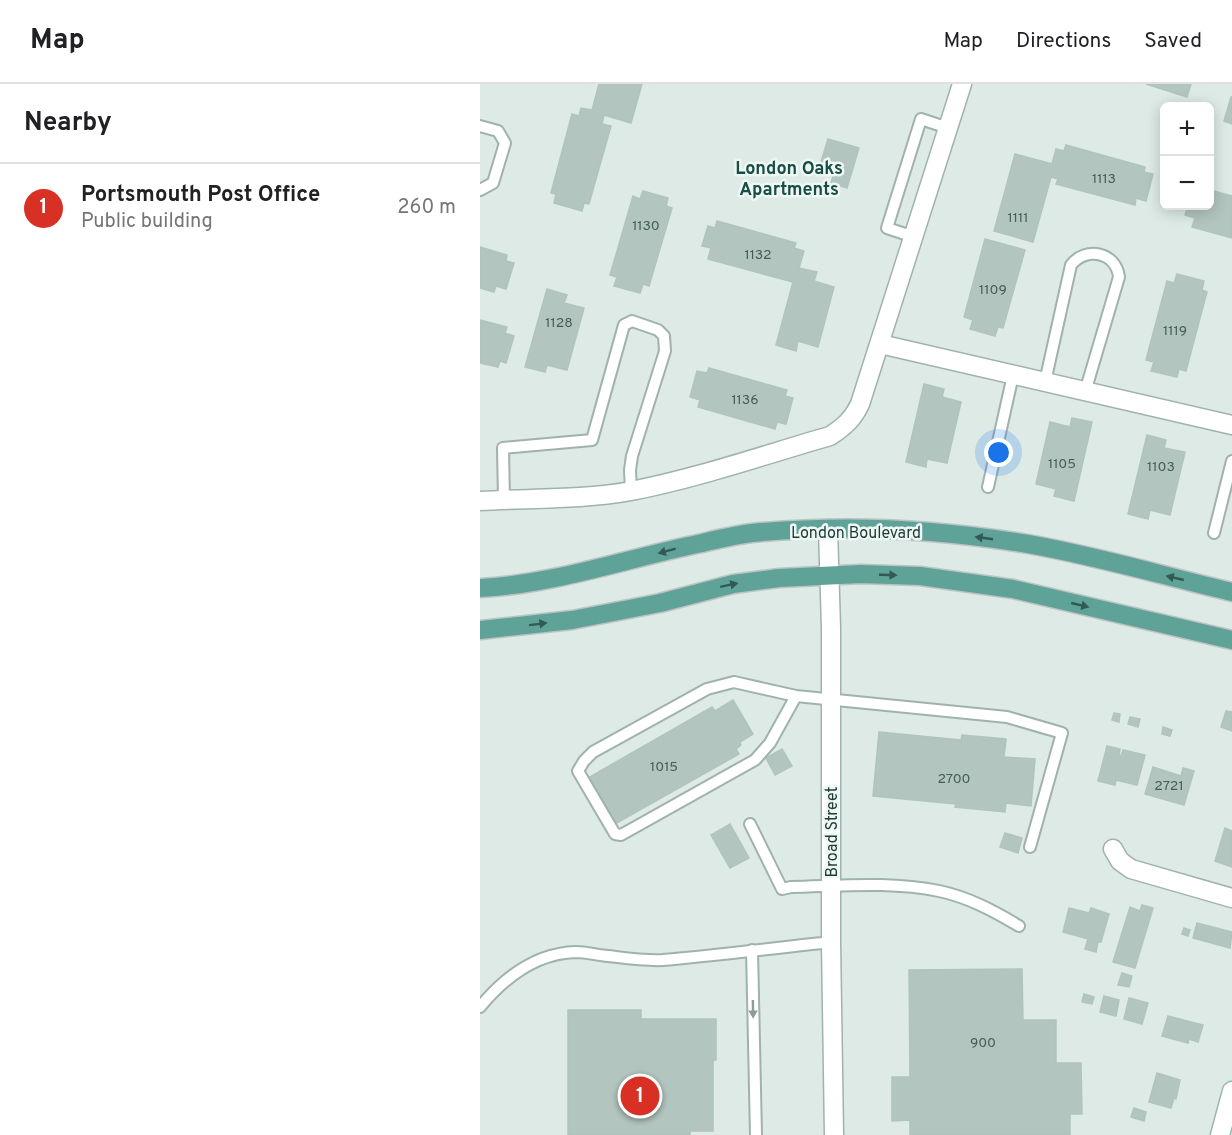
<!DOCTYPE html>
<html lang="en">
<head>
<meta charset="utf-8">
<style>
  body { margin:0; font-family:Overpass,sans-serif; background:#f6f6f6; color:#202124 }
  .controls { position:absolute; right:18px; top:18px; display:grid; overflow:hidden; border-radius:9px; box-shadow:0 3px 15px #0003 }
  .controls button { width:54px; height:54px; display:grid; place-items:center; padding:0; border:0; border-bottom:2px solid #e0e0e0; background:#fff; color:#202124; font:30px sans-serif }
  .you { position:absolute; left:519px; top:369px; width:21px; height:21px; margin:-15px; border:4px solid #fff; border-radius:50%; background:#1a73e8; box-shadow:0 0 0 9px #1a73e833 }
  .badge { display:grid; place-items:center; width:39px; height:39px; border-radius:50%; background:#d93025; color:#fff; font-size:20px; font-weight:700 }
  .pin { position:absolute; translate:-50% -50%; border:3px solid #fff; box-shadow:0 2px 6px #0006 }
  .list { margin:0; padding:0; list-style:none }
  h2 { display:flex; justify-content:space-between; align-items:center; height:78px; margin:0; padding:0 24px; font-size:26px }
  h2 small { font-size:20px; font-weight:400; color:#757577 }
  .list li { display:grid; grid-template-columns:39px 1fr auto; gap:18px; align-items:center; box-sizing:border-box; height:90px; padding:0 24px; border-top:2px solid #e0e0e0 }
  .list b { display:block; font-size:22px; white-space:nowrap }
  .list p { margin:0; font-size:20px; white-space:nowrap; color:#757577 }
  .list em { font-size:20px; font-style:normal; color:#757577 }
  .map { position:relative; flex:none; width:752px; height:1051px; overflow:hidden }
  header { display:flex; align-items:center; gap:36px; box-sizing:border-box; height:84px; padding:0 30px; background:#fff; border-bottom:2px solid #e0e0e0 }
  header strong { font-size:28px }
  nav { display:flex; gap:33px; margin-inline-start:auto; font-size:21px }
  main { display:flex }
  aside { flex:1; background:#fff }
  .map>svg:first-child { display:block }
</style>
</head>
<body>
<header>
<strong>Map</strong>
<nav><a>Map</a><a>Directions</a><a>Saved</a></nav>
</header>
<main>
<aside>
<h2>Nearby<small></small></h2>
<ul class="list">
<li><span class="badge">1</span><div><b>Portsmouth Post Office</b><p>Public building</p></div><em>260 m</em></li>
</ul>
</aside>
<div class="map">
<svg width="752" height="1051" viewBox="0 0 752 1051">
  <rect width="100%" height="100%" fill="#ddeae6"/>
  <g fill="#b3c5bf" stroke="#b0c4be" stroke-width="1.5">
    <path d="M 119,0 L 162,0 L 151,39 L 124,31 L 122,40 L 131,42 L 109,120 L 104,119 L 102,127 L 74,119 L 76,110 L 71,109 L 92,30 L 99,32 L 101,24 L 112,26 Z"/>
    <path d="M 666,0 L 711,0 L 707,13 Z"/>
    <path d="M 751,13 L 752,13 L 752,40 L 744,37 Z"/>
    <path d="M 348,55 L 379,64 L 367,104 L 351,99 L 353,92 L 338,88 Z"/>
    <path d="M 586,61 L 665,83 L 664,88 L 673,90 L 666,117 L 656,114 L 655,121 L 576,100 L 578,95 L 571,93 L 553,158 L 514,147 L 535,70 L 572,80 L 576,65 L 584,67 Z"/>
    <path d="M 730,106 L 752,112 L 752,154 L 712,143 L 715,134 L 705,131 L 708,122 L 730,122 Z"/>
    <path d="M 163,107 L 188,114 L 186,122 L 192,124 L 169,202 L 163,200 L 160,209 L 134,202 L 137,193 L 130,191 L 153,112 L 160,115 Z"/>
    <path d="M 237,137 L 316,159 L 314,164 L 324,167 L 319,184 L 337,188 L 334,197 L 354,203 L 338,263 L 318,257 L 316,267 L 296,261 L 313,198 L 228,175 L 231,164 L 222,162 L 228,142 L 235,144 Z"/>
    <path d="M 505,155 L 545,166 L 523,244 L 518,243 L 515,252 L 490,245 L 493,236 L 484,233 Z"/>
    <path d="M 0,163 L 27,171 L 26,177 L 34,179 L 26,205 L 16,202 L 14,208 L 0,204 Z"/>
    <path d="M 697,190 L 724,197 L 722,206 L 727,208 L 706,287 L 699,285 L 697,293 L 671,287 L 674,278 L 666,276 L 687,197 L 694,199 Z"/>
    <path d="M 67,205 L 87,211 L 84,219 L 104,224 L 87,286 L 67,281 L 65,288 L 45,283 Z"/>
    <path d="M 0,236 L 27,243 L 25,249 L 34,252 L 26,279 L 20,277 L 18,283 L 0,279 Z"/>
    <path d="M 229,284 L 307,306 L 305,312 L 313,314 L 306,340 L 297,338 L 295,345 L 218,323 L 220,316 L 210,313 L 217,287 L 227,289 Z"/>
    <path d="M 444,300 L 464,305 L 462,313 L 481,318 L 467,379 L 447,375 L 446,383 L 426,378 Z"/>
    <path d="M 592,334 L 612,338 L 594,417 L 574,412 L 576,405 L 556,400 L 570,338 L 590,343 Z"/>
    <path d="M 667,351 L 686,356 L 684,364 L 705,368 L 690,431 L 670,426 L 668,435 L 648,430 Z"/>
    <path d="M 253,616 L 273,650 L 260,658 L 261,661 L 256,665 L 259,670 L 135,740 L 108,694 L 232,623 L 235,627 Z"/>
    <path d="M 746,627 L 752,628 L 752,647 L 741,643 Z"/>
    <path d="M 634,629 L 640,630 L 639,638 L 632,636 Z"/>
    <path d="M 650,633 L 660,635 L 658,643 L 648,640 Z"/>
    <path d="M 683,643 L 692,646 L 690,652 L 682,650 Z"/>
    <path d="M 399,648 L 481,656 L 482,651 L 526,655 L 524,673 L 555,675 L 551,722 L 526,719 L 525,728 L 475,723 L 476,720 L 393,712 Z"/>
    <path d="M 627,662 L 640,665 L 639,671 L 641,672 L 643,666 L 665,671 L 657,701 L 636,696 L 635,701 L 618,697 Z"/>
    <path d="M 302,665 L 312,682 L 295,691 L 286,674 Z"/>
    <path d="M 673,683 L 701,692 L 703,684 L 714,687 L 704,721 L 665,710 Z"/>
    <path d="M 250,740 L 269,774 L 250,784 L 231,751 Z"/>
    <path d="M 745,744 L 752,747 L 752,783 L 735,777 Z"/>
    <path d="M 525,749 L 542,754 L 538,769 L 520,763 Z"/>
    <path d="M 662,821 L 673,824 L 655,884 L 633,878 L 650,823 L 660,827 Z"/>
    <path d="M 589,824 L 609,829 L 611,824 L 629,830 L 621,858 L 618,858 L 616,868 L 605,865 L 608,855 L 583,848 Z"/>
    <path d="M 717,839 L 752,848 L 750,864 L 713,854 Z"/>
    <path d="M 704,844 L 710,846 L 708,852 L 702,850 Z"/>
    <path d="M 542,885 L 543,936 L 576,936 L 576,979 L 601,979 L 602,1030 L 590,1030 L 590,1051 L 430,1051 L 430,1036 L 412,1037 L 412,993 L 430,993 L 429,886 Z"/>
    <path d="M 642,889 L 652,892 L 649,903 L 638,901 Z"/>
    <path d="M 604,910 L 614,913 L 612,920 L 602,918 Z"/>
    <path d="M 624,912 L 639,916 L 636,932 L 620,928 Z"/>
    <path d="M 649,914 L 668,919 L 662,940 L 644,935 Z"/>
    <path d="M 88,926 L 161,926 L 161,935 L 236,935 L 236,976 L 233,976 L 233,1047 L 210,1047 L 210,1051 L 88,1051 Z"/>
    <path d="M 688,932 L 723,941 L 718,958 L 709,955 L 708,959 L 682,952 Z"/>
    <path d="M 677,989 L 700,996 L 696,1015 L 694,1014 L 691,1024 L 669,1018 Z"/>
    <path d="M 654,1024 L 666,1028 L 664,1037 L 651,1033 Z"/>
  </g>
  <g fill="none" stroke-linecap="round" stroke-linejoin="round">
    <defs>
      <g id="lane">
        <path d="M 0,42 L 18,47 L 25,59 L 13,99 L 0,106"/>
        <path d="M 434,153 L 407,144 L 441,35 L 468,44"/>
        <path d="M 565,298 L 591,181 C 606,162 636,168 639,193 L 605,308"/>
        <path d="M 508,403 L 533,291"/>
        <path d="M 24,416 L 23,364 L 112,356 L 144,241 L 152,237 L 178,246 L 184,252 L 185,267 L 152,372 L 150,386 L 151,407"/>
        <path d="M 734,449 L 752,377"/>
        <path d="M 316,612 L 290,659 L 275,676 L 141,751 L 135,750 L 98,687 L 104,677 L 113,668 L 227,605 L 254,598 L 316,612 L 527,633 L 582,649 L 550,763"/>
        <path d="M 270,740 L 302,805 L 311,803 C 360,802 411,797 459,807 C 488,813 514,827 539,842"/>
        <path d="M 272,866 L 276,1051"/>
        <path d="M 0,923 C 24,894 56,869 96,868 C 106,868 117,871 128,872 C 145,874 165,877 183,876 C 239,871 295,864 351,858"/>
      </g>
      <g id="street">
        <path d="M 400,260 L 752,341"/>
        <path d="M 0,417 C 50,414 102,416 151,407 C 218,394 284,371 350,352 C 364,343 373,335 380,320 L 482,0"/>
        <path d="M 348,445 L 351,544 L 351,858 L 354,1051"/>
        <path d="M 633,765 L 640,777 L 651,785 L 752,814"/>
      </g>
      <path id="secondary" d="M 740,1051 L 752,1007"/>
      <g id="primary">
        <path d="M 0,504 C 76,500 148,474 222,459 C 239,455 255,451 272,449 C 363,440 458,445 548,460 C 617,472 684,492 752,508"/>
        <path d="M 0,546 L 92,536 L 180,519 L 253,500 L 299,494 L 381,490 L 440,492 L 533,505 L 752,556"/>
      </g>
    </defs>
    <use href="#lane" stroke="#a0b2ae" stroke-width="14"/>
    <use href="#street" stroke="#a0b2ae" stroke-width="21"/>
    <use href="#secondary" stroke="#9cb7af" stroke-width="21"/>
    <use href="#primary" stroke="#bcc4c3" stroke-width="21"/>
    <use href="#lane" stroke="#fff" stroke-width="10"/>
    <use href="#street" stroke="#fff" stroke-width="18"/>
    <use href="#secondary" stroke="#fff" stroke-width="18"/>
    <use href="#primary" stroke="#5fa398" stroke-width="18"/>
  </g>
  <defs><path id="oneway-solid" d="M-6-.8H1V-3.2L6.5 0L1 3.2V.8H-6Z" transform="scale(1.5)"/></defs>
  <g fill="#325a53">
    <use href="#oneway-solid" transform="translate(504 454) rotate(-172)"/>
    <use href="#oneway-solid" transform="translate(187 467) rotate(165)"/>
    <use href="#oneway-solid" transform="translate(408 491) rotate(2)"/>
    <use href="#oneway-solid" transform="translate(695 494) rotate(-167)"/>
    <use href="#oneway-solid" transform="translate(249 501) rotate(-12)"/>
    <use href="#oneway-solid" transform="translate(600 521) rotate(13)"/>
    <use href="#oneway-solid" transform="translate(58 540) rotate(-7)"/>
  </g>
  <use fill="#8e9d9a" href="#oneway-solid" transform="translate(273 925) rotate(89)"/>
  <g text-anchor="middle" stroke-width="5" stroke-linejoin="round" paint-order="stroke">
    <g font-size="14" fill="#435e58">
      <text x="624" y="99">1113</text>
      <text x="538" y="138">1111</text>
      <text x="166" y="146">1130</text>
      <text x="278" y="175">1132</text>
      <text x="513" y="210">1109</text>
      <text x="79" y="243">1128</text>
      <text x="695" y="251">1119</text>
      <text x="265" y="320">1136</text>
      <text x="582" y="384">1105</text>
      <text x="681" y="387">1103</text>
      <text x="184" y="687">1015</text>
      <text x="474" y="699">2700</text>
      <text x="689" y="706">2721</text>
      <text x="503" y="963">900</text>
    </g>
    <g font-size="16" fill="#1e3b36" stroke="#eef7f3">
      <text x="376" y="454">London Boulevard</text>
      <text transform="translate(351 748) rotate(-90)" y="6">Broad Street</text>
    </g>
    <g font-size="18" font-weight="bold" fill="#194e46" stroke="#eef7f3">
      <text x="309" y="90">London Oaks<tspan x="309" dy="21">Apartments</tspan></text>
    </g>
  </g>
</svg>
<div class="controls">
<button>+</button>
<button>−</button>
</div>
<div class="you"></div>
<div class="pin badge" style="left:160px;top:1012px">1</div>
</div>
</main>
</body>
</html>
